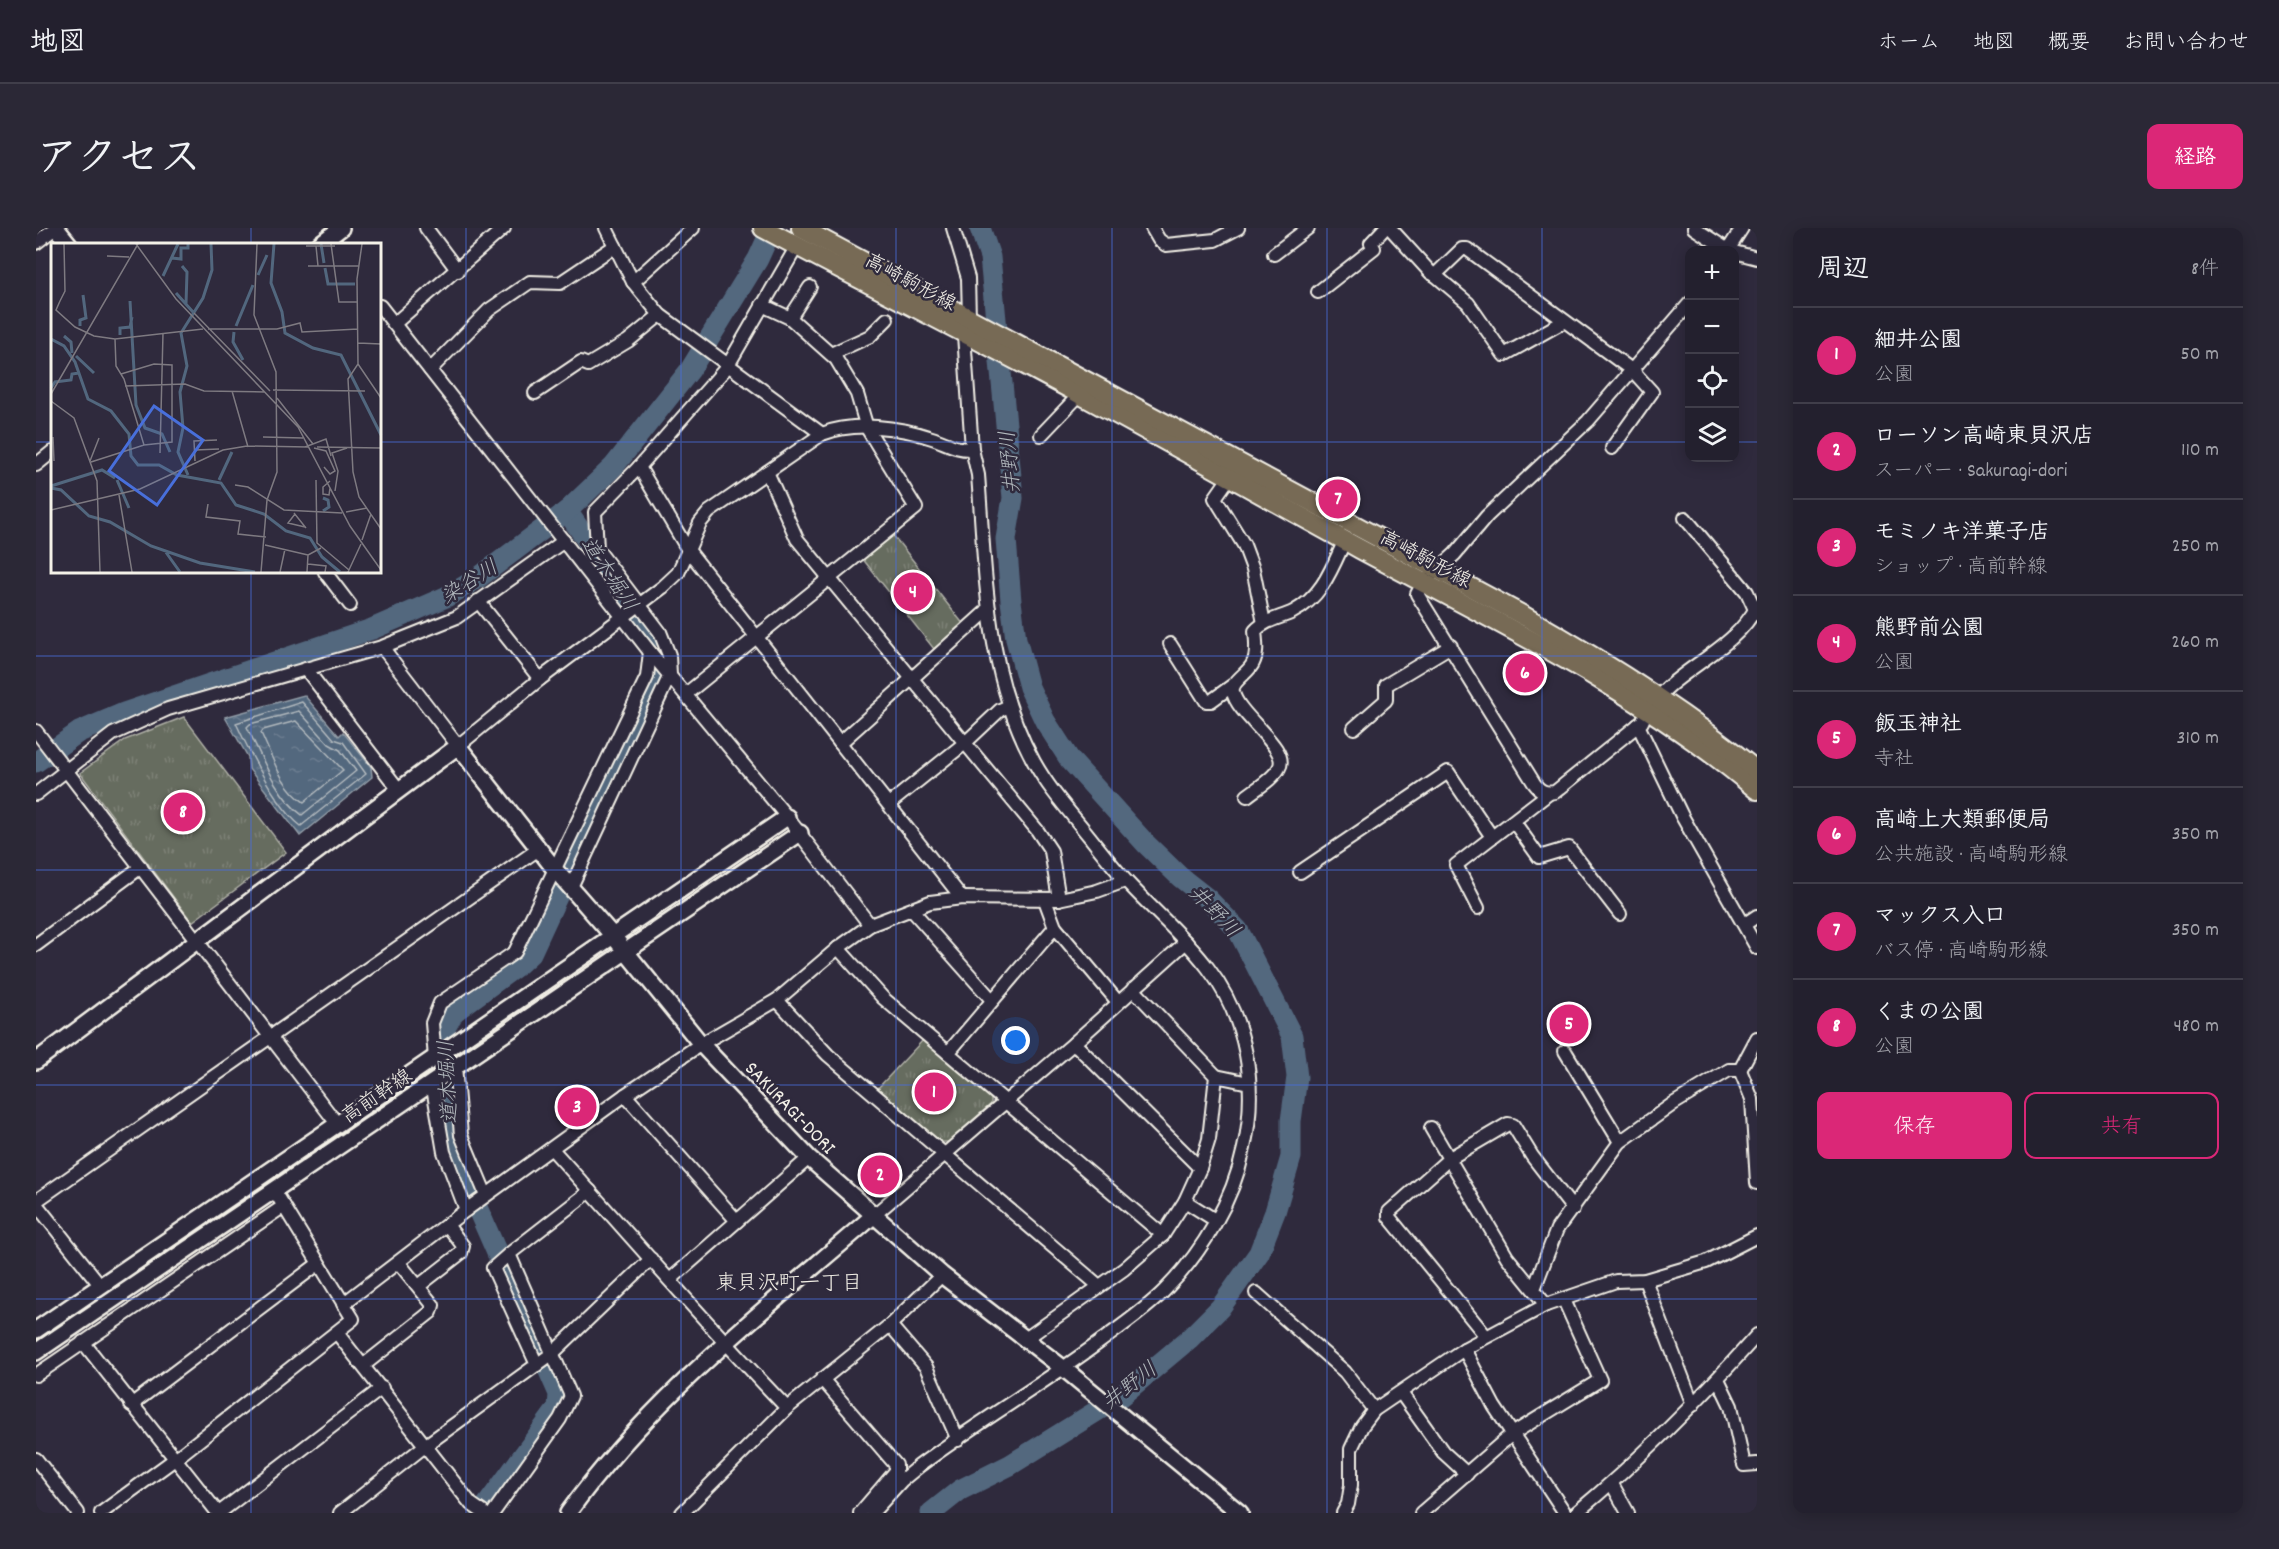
<!DOCTYPE html>
<html lang="ja">
<head>
<meta charset="utf-8">
<style>
  body { margin:0; font-family:Dekko,"Klee One",sans-serif; background:#2b2836; color:#f1f3f6 }
  .controls { position:absolute; right:18px; top:18px; display:grid; overflow:hidden; border-radius:12px; box-shadow:0 3px 15px #0003 }
  .controls button { width:54px; height:54px; display:grid; place-items:center; padding:0; border:0; border-bottom:2px solid #403e4a; background:#23202e; color:#f1f3f6; font:30px sans-serif }
  .you { position:absolute; left:980px; top:813px; width:21px; height:21px; margin:-15px; border:4px solid #fff; border-radius:50%; background:#1a73e8; box-shadow:0 0 0 9px #1a73e833 }
  .badge { display:grid; place-items:center; width:39px; height:39px; border-radius:50%; background:#db2777; color:#fff; font-size:20px; font-weight:700 }
  .pin { position:absolute; translate:-50% -50%; border:3px solid #fff; box-shadow:0 2px 6px #0006 }
  .list { margin:0; padding:0; list-style:none }
  h2 { display:flex; justify-content:space-between; align-items:center; height:78px; margin:0; padding:0 24px; font-size:26px }
  h2 small { font-size:20px; font-weight:400; color:#a3a3aa }
  .list li { display:grid; grid-template-columns:39px 1fr auto; gap:18px; align-items:center; box-sizing:border-box; height:96px; padding:0 24px; border-top:2px solid #403e4a }
  .list b { display:block; font-size:22px; white-space:nowrap }
  .list p { margin:0; font-size:20px; white-space:nowrap; color:#a3a3aa }
  .list em { font-size:20px; font-style:normal; color:#a3a3aa }
  .actions { display:flex; gap:12px; padding:18px 24px }
  .actions a { flex:1; padding:14px 0; border:2px solid #db2777; border-radius:12px; text-align:center; font-size:21px; color:#db2777 }
  .actions .main { background:#db2777; color:#fff }
  .icon { flex:none; width:33px; height:33px; fill:none; stroke:currentColor; stroke-width:2; stroke-linecap:round; stroke-linejoin:round }
  .map { position:relative; flex:none; width:1721px; height:1285px; overflow:hidden; border-radius:12px }
  header { display:flex; align-items:center; gap:36px; box-sizing:border-box; height:84px; padding:0 30px; background:#23202e; border-bottom:2px solid #403e4a }
  header strong { font-size:28px }
  nav { display:flex; gap:33px; margin-inline-start:auto; font-size:21px }
  .intro { display:flex; align-items:center; justify-content:space-between; box-sizing:border-box; height:144px; padding:0 36px }
  h1 { margin:0; font-size:42px }
  .button { padding:15px 27px; border-radius:12px; background:#db2777; color:#fff; font-size:21px; font-weight:700 }
  main { display:flex; gap:36px; padding:0 36px }
  aside { flex:1; background:#23202e; border-radius:12px; box-shadow:0 3px 15px #0003 }
  .map>svg:first-child { display:block }
</style>
</head>
<body>
<header>
<strong>地図</strong>
<nav><a>ホーム</a><a>地図</a><a>概要</a><a>お問い合わせ</a></nav>
</header>
<div class="intro"><h1>アクセス</h1><a class="button">経路</a></div>
<main>
<div class="map">
<svg width="1721" height="1285" viewBox="0 0 1721 1285">
  <defs>
    <pattern id="park-tufts" width="24" height="20" patternUnits="userSpaceOnUse" patternTransform="scale(1.5)"><rect width="24" height="20" fill="#666c5f"/><path d="M3 7l-1-3M5 7V3M7 7l1-3M15 17l-1-3M17 17v-4M19 17l1-3" fill="none" stroke="#7c8176"/></pattern>
    <pattern id="water-ripples" width="26" height="14" patternUnits="userSpaceOnUse" patternTransform="scale(1.5)"><rect width="26" height="14" fill="#52677e"/><path d="M2 4q2-2 4 0t4 0M15 11q2-2 4 0t4 0" fill="none" stroke="#6c7d90"/></pattern>
  </defs>
  <rect width="100%" height="100%" fill="#2f2a3d"/>
  <filter id="ink" filterUnits="userSpaceOnUse"><feTurbulence type="fractalNoise" baseFrequency=".0167" numOctaves="2"/><feDisplacementMap in="SourceGraphic" scale="12" xChannelSelector="R" yChannelSelector="G"/><feConvolveMatrix kernelMatrix="1 2 1 2 8 2 1 2 1" color-interpolation-filters="sRGB"/></filter>
  <g filter="url(#ink)">
    <g fill="url(#park-tufts)" stroke="#adaea4" stroke-width="1.5">
      <path d="M 856,306 L 928,397 L 898,421 L 826,330 Z"/>
      <path d="M 148,489 L 250,624 L 156,694 L 44,545 L 89,512 Z"/>
      <path d="M 888,811 L 955,868 L 955,876 L 912,914 L 903,914 L 842,860 Z"/>
    </g>
    <path fill="url(#water-ripples)" stroke="#939ea8" stroke-width="1.5" d="M 268,467 L 303,508 L 307,504 L 335,539 L 336,549 L 264,608 L 213,541 L 212,529 L 189,489 Z"/>
    <g fill="none" stroke-linecap="round" stroke-linejoin="round">
      <g stroke="#b3babe" stroke-width="1.5">
        <path d="M 266,474 L 298,511 L 307,514 L 330,546 L 265,598 C 240,579 213,523 200,495 Z"/>
        <path d="M 263,483 L 293,516 L 304,522 L 320,543 L 266,587 C 240,568 225,527 211,499 L 214,496 Z"/>
        <path d="M 260,493 L 307,542 L 268,574 C 245,559 236,528 225,505 L 227,502 Z"/>
      </g>
      <g stroke="#52677e" stroke-width="21">
        <path d="M 531,283 L 617,408"/>
        <path d="M 0,534 L 43,504 L 88,485 L 336,401 L 412,368 L 442,350 L 531,283 L 578,238 L 654,142 L 722,31 L 736,0"/>
        <path d="M 445,1285 L 522,1180 L 523,1166 L 422,936 L 415,909 L 408,802 L 418,784 L 482,737 L 495,725 L 622,451 L 622,444"/>
        <path d="M 895,1285 L 924,1262 L 974,1237 L 1085,1168 L 1153,1111 L 1184,1080 L 1223,1025 L 1239,984 L 1255,929 L 1255,893 L 1261,849 L 1256,808 L 1202,702 L 1172,671 L 1144,649 L 1110,616 L 1034,532 L 1009,493 L 993,459 L 980,411 L 975,373 L 970,311 L 977,270 L 954,29 L 944,0"/>
      </g>
      <defs>
        <g id="minor">
          <path d="M 390,0 L 422,43"/>
          <path d="M 570,0 L 597,54 L 624,87 L 786,206"/>
          <path d="M 917,0 L 932,50 L 933,90"/>
          <path d="M 1116,0 L 1123,12 L 1130,17 L 1179,12 L 1202,0"/>
          <path d="M 1354,0 L 1395,45 L 1399,47 L 1426,21 L 1431,21 L 1597,143 L 1616,164 L 1576,220"/>
          <path d="M 1658,0 L 1692,22"/>
          <path d="M 0,15 L 19,0"/>
          <path d="M 1692,22 L 1706,0"/>
          <path d="M 1698,24 L 1721,30"/>
          <path d="M 1238,26 L 1272,0"/>
          <path d="M 1399,47 L 1432,75 L 1468,127 L 1527,94"/>
          <path d="M 597,54 L 657,0"/>
          <path d="M 1282,64 L 1338,20 L 1335,15 L 1349,0"/>
          <path d="M 1654,75 L 1552,193 L 1451,288 L 1419,326 L 1387,355 L 1381,366 L 1498,555 C 1504,563 1508,566 1519,564 L 1606,494 C 1624,446 1696,428 1721,378"/>
          <path d="M 344,78 L 614,424 L 751,589 L 834,697"/>
          <path d="M 754,90 L 774,59"/>
          <path d="M 358,96 L 468,0"/>
          <path d="M 795,126 L 834,108 L 851,91"/>
          <path d="M 394,142 L 453,82 L 494,54 L 524,55 L 579,18"/>
          <path d="M 499,165 L 545,134 L 552,137 L 592,113 L 624,87"/>
          <path d="M 1005,207 L 1047,163"/>
          <path d="M 0,237 L 16,224"/>
          <path d="M 603,239 L 652,322 L 926,670"/>
          <path d="M 731,244 L 761,311 L 929,515 L 964,482 L 973,478"/>
          <path d="M 1193,250 L 1179,270 L 1208,317 L 1217,341 L 1228,395"/>
          <path d="M 1649,290 L 1711,364 L 1721,386"/>
          <path d="M 289,344 L 314,377"/>
          <path d="M 442,373 L 504,451"/>
          <path d="M 1134,416 L 1170,473 L 1175,473 L 1197,457"/>
          <path d="M 346,419 L 422,518 L 504,451 L 627,359 L 642,345 L 664,295 L 673,284 L 786,206 C 819,193 863,199 896,210 C 911,215 921,222 936,221"/>
          <path d="M 270,441 L 363,562"/>
          <path d="M 650,466 L 880,280 L 831,200 L 821,166 L 800,131 L 754,90 L 726,77"/>
          <path d="M 1602,497 L 1646,588 L 1721,720"/>
          <path d="M 1318,500 L 1350,472 L 1350,457 L 1415,418"/>
          <path d="M 0,503 L 302,897"/>
          <path d="M 804,515 L 953,381"/>
          <path d="M 0,566 L 77,506 L 132,481 L 346,419 L 421,389 L 528,313"/>
          <path d="M 1211,568 C 1221,560 1237,551 1243,540 C 1255,521 1201,487 1197,464 C 1194,454 1213,445 1217,435 C 1222,426 1220,413 1219,403 C 1229,392 1244,390 1257,384 C 1286,369 1296,340 1309,312"/>
          <path d="M 853,576 L 929,515 L 1001,602 L 1015,623 L 1023,671"/>
          <path d="M 1478,594 L 1503,629 L 1533,620 L 1584,686"/>
          <path d="M 1264,644 L 1412,544 L 1456,609"/>
          <path d="M 535,659 L 634,447 L 633,427 L 624,404 L 561,321 L 559,284 L 603,239 L 691,139 L 761,18"/>
          <path d="M 1009,672 L 1019,699 L 1082,774"/>
          <path d="M 1442,680 L 1420,637 L 1512,566"/>
          <path d="M 876,682 L 956,772"/>
          <path d="M 1709,696 L 1721,688"/>
          <path d="M 0,717 L 105,639"/>
          <path d="M 802,720 L 847,770 L 1127,1007"/>
          <path d="M 741,772 L 792,827 L 1062,1057"/>
          <path d="M 1038,815 L 1164,940"/>
          <path d="M 1529,823 L 1584,914"/>
          <path d="M 912,825 L 1019,699"/>
          <path d="M 399,830 L 396,795 L 404,775 L 479,724 L 611,449 L 614,424"/>
          <path d="M 419,838 L 425,907 L 450,967"/>
          <path d="M 1704,842 L 1716,871 L 1721,955"/>
          <path d="M 1704,842 L 1721,810"/>
          <path d="M 1180,848 L 1213,855"/>
          <path d="M 396,854 L 408,924 L 430,982"/>
          <path d="M 589,867 L 701,993"/>
          <path d="M 1395,900 L 1471,1029 L 1510,1077"/>
          <path d="M 516,921 C 594,1007 670,1096 751,1180"/>
          <path d="M 0,973 L 504,620"/>
          <path d="M 1149,973 L 1179,992"/>
          <path d="M 0,976 L 65,1058"/>
          <path d="M 837,988 L 1038,815 L 1150,714"/>
          <path d="M 473,1026 L 457,1040 L 501,1137"/>
          <path d="M 635,1051 L 773,930"/>
          <path d="M 1609,1052 L 1657,1177"/>
          <path d="M 384,1057 L 425,1025 L 427,1018 L 412,998"/>
          <path d="M 1498,1061 L 1521,1001 L 1584,914 L 1637,876 L 1693,842 L 1704,842"/>
          <path d="M 1220,1065 L 1309,1144 L 1338,1182"/>
          <path d="M 307,1076 L 430,982 L 589,867 L 665,816 L 741,772 L 802,720 L 834,697 L 894,674 L 926,670 L 1023,671 L 1061,663 L 1089,653"/>
          <path d="M 854,1097 L 890,1139 L 922,1212"/>
          <path d="M 301,1105 L 435,1276 L 448,1285"/>
          <path d="M 1449,1107 L 1353,989 L 1353,984 L 1414,930 L 1472,896 L 1477,897 L 1496,928 L 1537,981"/>
          <path d="M 988,1112 L 1088,1041 L 1127,1007 L 1149,973 L 1164,940 L 1173,911 L 1180,848 L 1097,761"/>
          <path d="M 47,1114 L 182,1285"/>
          <path d="M 1428,1121 L 1458,1178 L 1529,1285"/>
          <path d="M 328,1137 L 395,1084 L 397,1077 L 363,1035"/>
          <path d="M 0,1147 L 248,978"/>
          <path d="M 786,1151 L 860,1237 L 860,1243 L 824,1285"/>
          <path d="M 1682,1151 L 1695,1178 L 1708,1237 L 1721,1236"/>
          <path d="M 1365,1165 L 1407,1224 L 1431,1246"/>
          <path d="M 95,1177 L 282,1036"/>
          <path d="M 0,1231 L 42,1285"/>
          <path d="M 1576,1256 L 1592,1285"/>
          <path d="M 65,1285 L 139,1231 L 317,1091 L 238,962"/>
          <path d="M 183,1285 L 346,1160"/>
          <path d="M 304,1285 L 390,1217 L 517,1125 L 615,1031"/>
          <path d="M 457,1285 L 524,1191 L 535,1168 L 473,1026 L 554,963"/>
          <path d="M 646,1285 L 751,1180 L 854,1097 L 906,1047"/>
          <path d="M 836,1285 L 866,1252 L 883,1238 C 942,1194 1006,1157 1065,1113 C 1087,1097 1109,1082 1128,1063 C 1166,1025 1197,973 1208,920 C 1222,858 1211,791 1172,740 C 1149,709 1118,683 1092,655 C 1078,640 1065,623 1053,608 C 1033,583 1013,561 998,534 C 949,445 950,346 942,247 L 936,221 L 928,107"/>
          <path d="M 1307,1285 L 1312,1276 L 1315,1257 L 1315,1221 L 1326,1198 L 1338,1182 L 1428,1121 L 1510,1077 L 1580,1053 L 1609,1052 L 1670,1034 L 1721,1008"/>
          <path d="M 1385,1285 L 1476,1206 L 1564,1152 L 1528,1072"/>
          <path d="M 1540,1285 C 1605,1231 1665,1170 1721,1107"/>
        </g>
        <g id="tertiary">
          <path d="M 20,0 L 33,16"/>
          <path d="M 284,16 L 305,0"/>
          <path d="M 0,833 L 422,518 L 521,644 L 577,708 L 665,816 L 773,930 L 906,1047 L 1032,1144 L 1204,1285"/>
          <path d="M 0,1102 L 751,589"/>
          <path d="M 0,1124 L 764,605"/>
          <path d="M 532,1285 C 615,1169 730,1081 837,988"/>
        </g>
        <g id="primary">
          <path d="M 727,0 C 833,57 941,110 1047,168 C 1140,218 1231,270 1324,321 C 1460,394 1602,461 1721,562"/>
          <path d="M 765,0 L 1490,389 C 1571,435 1649,484 1721,543"/>
        </g>
      </defs>
      <use href="#minor" stroke="#f4f1e8" stroke-width="16"/>
      <use href="#tertiary" stroke="#f4f1e8" stroke-width="20"/>
      <use href="#primary" stroke="#f4f1e8" stroke-width="22"/>
      <use href="#minor" stroke="#2f2a3d" stroke-width="12"/>
      <use href="#tertiary" stroke="#2f2a3d" stroke-width="15"/>
      <use href="#primary" stroke="#776a54" stroke-width="18"/>
    </g>
  </g>
  <path fill="none" stroke="#486fdb" stroke-width="1.5" stroke-opacity="0.55" d="M 215,0 L 215,16M 430,0 L 430,1285M 645,0 L 645,1285M 860,0 L 860,1285M 1076,0 L 1076,1285M 1291,0 L 1291,1285M 1506,0 L 1506,1285M 0,214 L 16,214M 344,214 L 1654,214M 1698,214 L 1721,214M 215,344 L 215,1285M 0,428 L 1721,428M 0,642 L 1721,642M 0,857 L 1721,857M 0,1071 L 1721,1071"/>
  <g text-anchor="middle" stroke-width="5" stroke-linejoin="round" paint-order="stroke">
    <g font-size="20" fill="#f4f1e8" stroke="#2f2a3d">
      <text transform="translate(875 53) rotate(28)" y="7">高崎駒形線</text>
      <text transform="translate(1390 330) rotate(28)" y="7">高崎駒形線</text>
      <text transform="translate(340 867) rotate(-34)" y="7">高前幹線</text>
      <text transform="translate(755 879) rotate(46)" y="7">SAKURAGI-DORI</text>
    </g>
    <g font-size="21" font-style="italic" fill="#b3babe" stroke="#2f2a3d">
      <text transform="translate(973 234) rotate(-95)" y="7">井野川</text>
      <text transform="translate(574 346) rotate(56)" y="7">道木堀川</text>
      <text transform="translate(433 353) rotate(-32)" y="7">染谷川</text>
      <text transform="translate(1179 683) rotate(46)" y="7">井野川</text>
      <text transform="translate(411 854) rotate(-93)" y="7">道木堀川</text>
      <text transform="translate(1093 1157) rotate(-38)" y="7">井野川</text>
    </g>
    <g font-size="21" fill="#f4f1e8" stroke="#2f2a3d">
      <text x="753" y="1061">東貝沢町一丁目</text>
    </g>
  </g>
  <g transform="translate(15 15)">
    <rect width="330" height="330" fill="#2f2a3d"/>
    <path fill="none" stroke="#52677e" stroke-width="3" d="M 223,1 L 220,40 L 231,69 L 234,90 L 262,105 L 290,112 L 330,192M 270,1 L 273,20M 121,15 L 130,16 L 130,5 L 137,5 L 137,1M 131,23 L 136,29 L 135,61M 274,25 L 277,41 L 304,41M 207,32 L 216,12M 112,33 L 127,1M 125,50 L 142,69M 79,58 L 85,162 L 94,185 L 111,191 L 119,209M 29,83 L 29,77 L 35,75 L 32,52M 185,83 L 202,42M 183,89 L 182,99 L 192,117M 69,92 L 69,85 L 79,84 L 81,74M 13,93 L 20,99 L 21,110M 0,96 L 13,103 L 24,119 L 37,156 L 60,168 L 78,191 L 80,213 L 87,222 L 108,222 L 126,232 L 170,240 L 185,262 L 213,271 L 235,288 L 259,295 L 271,314 L 289,329M 25,113 L 43,130M 0,145 L 4,139 L 20,137 L 21,131 L 28,130M 137,232 L 127,209 L 132,185 L 129,149 L 136,123 L 130,90 L 152,55 L 161,27 L 160,1M 66,237 L 78,265M 168,237 L 181,209M 0,243 L 51,227 L 64,235M 0,245 L 10,247 L 38,273 L 59,279 L 100,303 L 149,320 L 204,329M 272,268 L 278,264 L 277,257 L 272,255M 114,308 L 129,329"/>
    <path fill="none" stroke="#7e7a81" stroke-width="1.5" d="M 85,1 L 125,56 L 247,184 L 299,283 L 330,327M 206,1 L 203,72 L 225,129 L 226,229 L 216,257 L 210,329M 280,1 L 288,59 L 306,59M 311,1 L 306,36 L 307,121 L 297,136 L 302,229 L 308,254 L 330,286M 255,3 L 284,3M 265,3 L 267,23M 56,13 L 78,14M 257,23 L 308,23M 9,58 L 14,48 L 13,1M 9,58 L 5,67 L 24,84 L 43,93 L 64,96 L 152,86M 143,70 L 219,148M 157,86 L 226,86 L 249,80 L 251,89 L 307,86M 64,96 L 65,123 L 73,136 L 93,202M 307,100 L 330,101M 307,121 L 330,155M 74,143 L 134,141 L 153,148 L 214,149M 222,147 L 314,148M 181,148 L 197,204M 0,151 L 87,1M 226,155 L 262,201M 0,158 L 23,175 L 46,238 L 49,329M 2,194 L 3,218M 212,194 L 252,195M 254,204 L 275,196 L 280,213M 266,204 L 330,205M 263,205 L 275,208 L 284,228 L 279,231 L 273,224M 144,207 L 168,206M 109,210 L 112,90M 39,218 L 48,195M 144,218 L 143,198 L 166,197M 40,219 L 93,202 L 121,199 L 121,122 L 103,121 L 70,131M 265,237 L 266,300 L 298,327M 184,242 L 197,244 L 233,267 L 291,270M 279,245 L 278,252 L 272,251 L 272,244 L 279,238M 284,248 L 287,228 L 281,210 L 296,205M 68,252 L 81,329M 157,261 L 155,274 L 189,278 L 187,291 L 215,294M 0,267 L 89,246 L 172,207 L 196,203 L 257,204M 295,269 L 316,265M 243,270 L 255,285M 244,271 L 237,280 L 254,284M 311,297 L 320,271M 214,302 L 257,312M 257,321 L 275,323 L 274,329M 229,329 L 234,306M 256,329 L 257,312 L 270,305M 297,329 L 310,301"/>
    <path fill="#486fdb" fill-opacity="0.15" stroke="#486fdb" stroke-width="3" d="M 103,163 L 152,197 L 106,262 L 58,228 Z"/>
    <rect width="330" height="330" fill="none" stroke="#f4f1e8" stroke-width="3"/>
  </g>
</svg>
<div class="controls">
<button>+</button>
<button>−</button>
<button><svg class="icon" aria-label="locate" viewBox="0 0 24 24"><circle cx="12" cy="12" r="6"/><path d="M12 2v4M12 18v4M2 12h4M18 12h4"/></svg></button>
<button><svg class="icon" aria-label="layers" viewBox="0 0 24 24"><path d="M12 4l9 5-9 5-9-5zM3 14l9 5 9-5"/></svg></button>
</div>
<div class="you"></div>
<div class="pin badge" style="left:898px;top:864px">1</div>
<div class="pin badge" style="left:844px;top:947px">2</div>
<div class="pin badge" style="left:541px;top:879px">3</div>
<div class="pin badge" style="left:877px;top:364px">4</div>
<div class="pin badge" style="left:1533px;top:796px">5</div>
<div class="pin badge" style="left:1489px;top:445px">6</div>
<div class="pin badge" style="left:1302px;top:271px">7</div>
<div class="pin badge" style="left:147px;top:584px">8</div>
</div>
<aside>
<h2>周辺<small>8件</small></h2>
<ul class="list">
<li><span class="badge">1</span><div><b>細井公園</b><p>公園</p></div><em>50 m</em></li>
<li><span class="badge">2</span><div><b>ローソン高崎東貝沢店</b><p>スーパー · Sakuragi-dori</p></div><em>110 m</em></li>
<li><span class="badge">3</span><div><b>モミノキ洋菓子店</b><p>ショップ · 高前幹線</p></div><em>250 m</em></li>
<li><span class="badge">4</span><div><b>熊野前公園</b><p>公園</p></div><em>260 m</em></li>
<li><span class="badge">5</span><div><b>飯玉神社</b><p>寺社</p></div><em>310 m</em></li>
<li><span class="badge">6</span><div><b>高崎上大類郵便局</b><p>公共施設 · 高崎駒形線</p></div><em>350 m</em></li>
<li><span class="badge">7</span><div><b>マックス入口</b><p>バス停 · 高崎駒形線</p></div><em>350 m</em></li>
<li><span class="badge">8</span><div><b>くまの公園</b><p>公園</p></div><em>480 m</em></li>
</ul>
<div class="actions"><a class="main">保存</a><a>共有</a></div>
</aside>
</main>
</body>
</html>
